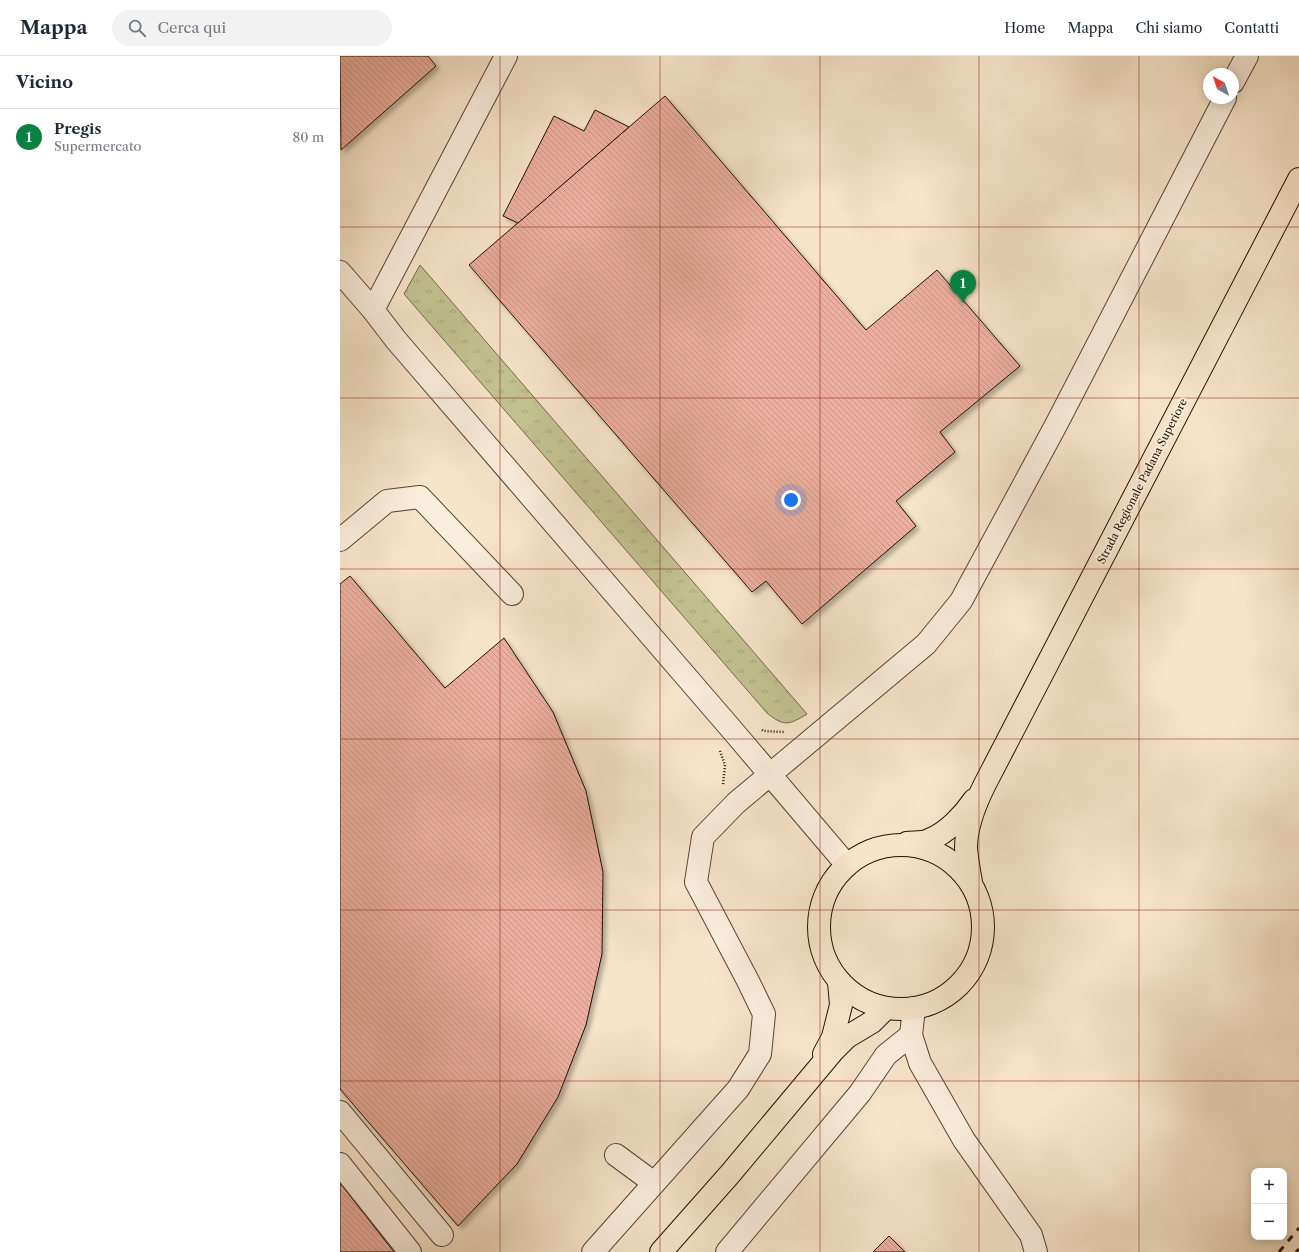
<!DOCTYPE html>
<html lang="it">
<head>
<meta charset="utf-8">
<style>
  body { margin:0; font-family:"Libre Caslon Text",serif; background:#f2f2f3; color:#1f2937 }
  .controls { position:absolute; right:12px; bottom:12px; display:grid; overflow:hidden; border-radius:8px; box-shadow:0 2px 10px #0003 }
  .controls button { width:36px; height:36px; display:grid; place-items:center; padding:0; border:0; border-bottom:1px solid #e0e1e3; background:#fff; color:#1f2937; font:20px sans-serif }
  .compass { position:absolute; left:863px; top:12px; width:36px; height:36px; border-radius:50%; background:#fff; box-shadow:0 2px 10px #0003; rotate:320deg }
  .you { position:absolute; left:451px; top:444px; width:14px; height:14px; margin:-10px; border:3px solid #fff; border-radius:50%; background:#1a73e8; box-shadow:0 0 0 6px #1a73e833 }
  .badge { display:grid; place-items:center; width:26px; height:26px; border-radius:50%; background:#0b8043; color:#fff; font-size:13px; font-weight:700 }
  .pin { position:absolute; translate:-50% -33px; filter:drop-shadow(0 1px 2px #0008) }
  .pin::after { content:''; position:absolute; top:21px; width:14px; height:12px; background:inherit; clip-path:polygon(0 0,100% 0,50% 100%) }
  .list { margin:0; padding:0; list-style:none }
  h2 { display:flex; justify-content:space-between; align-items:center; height:52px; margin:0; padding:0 16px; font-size:17px }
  h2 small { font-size:13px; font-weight:400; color:#747a83 }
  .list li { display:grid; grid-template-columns:26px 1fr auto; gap:12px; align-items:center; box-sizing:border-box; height:56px; padding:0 16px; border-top:1px solid #e0e1e3 }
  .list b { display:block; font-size:15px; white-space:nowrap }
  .list p { margin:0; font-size:13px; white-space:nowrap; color:#747a83 }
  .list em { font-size:13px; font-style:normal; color:#747a83 }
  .icon { flex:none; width:22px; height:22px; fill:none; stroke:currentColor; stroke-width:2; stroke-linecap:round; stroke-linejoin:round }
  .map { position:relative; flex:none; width:959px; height:1196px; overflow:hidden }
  header { display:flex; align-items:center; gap:24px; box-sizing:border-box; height:56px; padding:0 20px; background:#fff; border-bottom:1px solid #e0e1e3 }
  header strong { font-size:19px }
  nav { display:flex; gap:22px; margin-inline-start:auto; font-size:14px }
  .search { width:280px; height:36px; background:#f2f2f3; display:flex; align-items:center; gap:10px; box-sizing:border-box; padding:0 14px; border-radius:22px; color:#747a83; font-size:15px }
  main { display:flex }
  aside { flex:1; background:#fff }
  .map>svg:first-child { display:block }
</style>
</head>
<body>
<header>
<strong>Mappa</strong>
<div class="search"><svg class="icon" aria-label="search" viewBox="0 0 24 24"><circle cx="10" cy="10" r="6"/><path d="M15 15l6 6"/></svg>Cerca qui</div>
<nav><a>Home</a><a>Mappa</a><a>Chi siamo</a><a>Contatti</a></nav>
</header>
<main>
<aside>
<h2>Vicino<small></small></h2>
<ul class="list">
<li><span class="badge">1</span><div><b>Pregis</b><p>Supermercato</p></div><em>80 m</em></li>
</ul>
</aside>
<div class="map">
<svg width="959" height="1196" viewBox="0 0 959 1196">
  <defs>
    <pattern id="grass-tufts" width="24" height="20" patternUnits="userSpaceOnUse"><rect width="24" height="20" fill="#c3c392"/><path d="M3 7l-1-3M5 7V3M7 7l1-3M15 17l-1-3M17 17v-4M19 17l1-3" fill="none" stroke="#a7a67c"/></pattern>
    <pattern id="building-back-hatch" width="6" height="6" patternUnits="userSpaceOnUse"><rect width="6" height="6" fill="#ecaf9f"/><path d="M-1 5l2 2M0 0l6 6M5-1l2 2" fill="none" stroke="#ca9687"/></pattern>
    <filter id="shadow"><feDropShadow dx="3.5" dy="3.5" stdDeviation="2" flood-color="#0004"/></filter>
  </defs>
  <rect width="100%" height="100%" fill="#f7e5ca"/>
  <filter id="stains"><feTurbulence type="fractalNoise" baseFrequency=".005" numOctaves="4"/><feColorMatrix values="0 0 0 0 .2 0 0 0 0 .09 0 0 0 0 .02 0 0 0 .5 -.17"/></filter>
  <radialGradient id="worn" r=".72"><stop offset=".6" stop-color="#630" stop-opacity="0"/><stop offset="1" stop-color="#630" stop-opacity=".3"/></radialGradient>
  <path fill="url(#grass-tufts)" stroke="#736a4a" d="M 80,209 L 467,658 C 449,669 444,671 427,657 L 64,238 Z"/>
  <g fill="url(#building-back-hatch)" stroke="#231103" filter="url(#shadow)">
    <path d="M 0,0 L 88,0 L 96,10 L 1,94 Z"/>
    <path d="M 325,40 L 526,274 L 597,214 L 680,310 L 600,376 L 615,396 L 556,445 L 576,470 L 462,568 L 426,525 L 412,536 L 129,209 Z"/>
    <path d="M 255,54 L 289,71 L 178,167 L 163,160 L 214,60 L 244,75 Z"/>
    <path d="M 10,520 L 105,632 L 164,582 L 213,656 L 246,735 L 263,816 L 262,898 L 246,969 L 218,1041 L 177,1108 L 118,1170 L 0,1033 L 0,528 Z"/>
    <path d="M 0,1127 L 54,1196 L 0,1196 Z"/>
    <path d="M 549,1180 L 565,1196 L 533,1196 Z"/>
  </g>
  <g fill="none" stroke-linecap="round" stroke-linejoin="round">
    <defs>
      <g id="minor">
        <path d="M 893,26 L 907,0"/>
        <path d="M 0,216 L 33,254 L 56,284 L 393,675 L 506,808"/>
        <path d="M 33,254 L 166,0"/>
        <path d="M 0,484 L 47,445 L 80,441 L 172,538"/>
        <path d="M 574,952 L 571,979 L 580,1007 L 624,1084 L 691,1179 L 696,1196"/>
        <path d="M 0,1056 L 102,1179"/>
        <path d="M 276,1099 L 314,1127"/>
        <path d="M 0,1108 L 70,1196"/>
        <path d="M 253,1196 L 398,1033 L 420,998 L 424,958 L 408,925 L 356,826 L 363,781 L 396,747 L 586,588 L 621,545 L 716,369 L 885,42"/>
        <path d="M 387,1196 L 520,1037 L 546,999 L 571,979"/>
      </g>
      <g id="major">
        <path d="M 567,787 C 574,786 583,787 589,784 C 607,777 624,759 634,744"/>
        <circle cx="561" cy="871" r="82"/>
        <path d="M 631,826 C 629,815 627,803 626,792 C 626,771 636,746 645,728 L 959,123"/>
        <path d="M 484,998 L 493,981 L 501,949 L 499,926"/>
        <path d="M 321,1196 L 390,1118 L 493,995 L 507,981 L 532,966 L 546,952"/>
      </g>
    </defs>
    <use href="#minor" stroke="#584635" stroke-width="24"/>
    <use href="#major" stroke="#231103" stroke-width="24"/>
    <g stroke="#231103" stroke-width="2.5" stroke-dasharray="1 2" stroke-linecap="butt">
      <path d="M 422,674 L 423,675 L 444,676"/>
      <path d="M 380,695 L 385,709 L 383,729"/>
    </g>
    <use href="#minor" stroke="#faeedd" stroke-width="22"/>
    <use href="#major" stroke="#f7e5ca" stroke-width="22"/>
    <g stroke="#231103" stroke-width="3" stroke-dasharray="7 7" stroke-linecap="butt">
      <path d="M 939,1196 L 959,1172"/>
      <path d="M 956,1196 L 959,1193"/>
    </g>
  </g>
  <path fill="none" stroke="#8f2418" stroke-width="1" stroke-opacity="0.55" d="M 160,0 L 160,1196M 320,0 L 320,1196M 480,0 L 480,1196M 639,0 L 639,1196M 799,0 L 799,1196M 0,171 L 959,171M 0,342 L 959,342M 0,513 L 959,513M 0,683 L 959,683M 0,854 L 959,854M 0,1025 L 959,1025"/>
  <g text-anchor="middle" stroke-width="4" stroke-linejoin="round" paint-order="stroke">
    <g font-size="11" fill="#231103" stroke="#faeedd">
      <text transform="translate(802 425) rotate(-63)" y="4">Strada Regionale Padana Superiore</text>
    </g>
  </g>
  <rect width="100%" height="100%" filter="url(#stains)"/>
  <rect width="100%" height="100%" fill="url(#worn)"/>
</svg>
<div class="controls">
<button>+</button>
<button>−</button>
</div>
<svg class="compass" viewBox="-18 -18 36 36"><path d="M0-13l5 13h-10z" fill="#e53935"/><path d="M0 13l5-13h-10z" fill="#747a83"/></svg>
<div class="you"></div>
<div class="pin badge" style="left:623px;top:247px">1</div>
</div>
</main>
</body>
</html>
